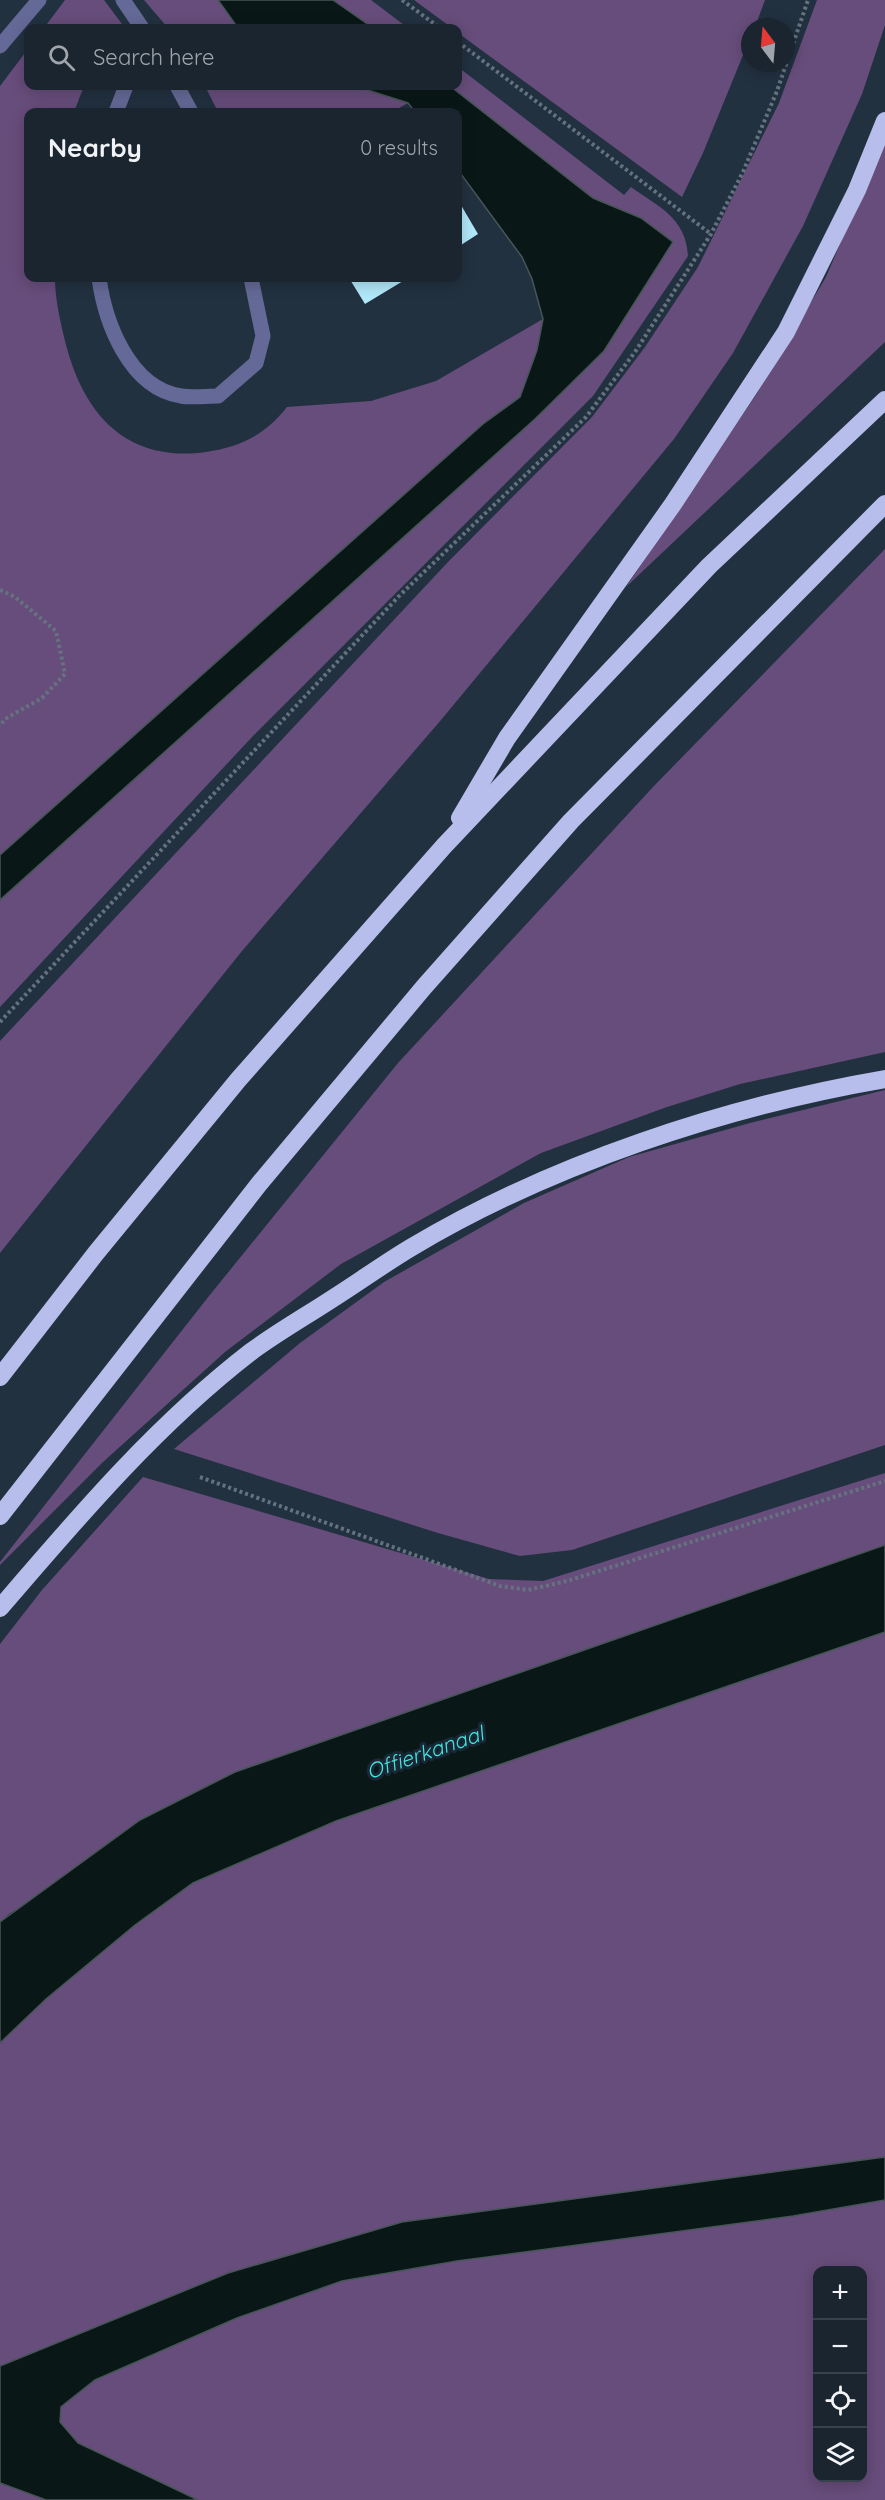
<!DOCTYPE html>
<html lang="en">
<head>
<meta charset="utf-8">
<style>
  body { margin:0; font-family:Quicksand,sans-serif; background:#27313c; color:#f1f3f6 }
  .controls { position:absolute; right:18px; bottom:18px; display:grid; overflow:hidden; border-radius:12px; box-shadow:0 3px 15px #0003 }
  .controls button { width:54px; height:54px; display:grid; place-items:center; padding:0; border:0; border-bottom:2px solid #38424c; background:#1a2530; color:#f1f3f6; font:30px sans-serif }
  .compass { position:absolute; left:741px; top:18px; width:54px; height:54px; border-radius:50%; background:#1a2530; box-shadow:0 3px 15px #0003; rotate:344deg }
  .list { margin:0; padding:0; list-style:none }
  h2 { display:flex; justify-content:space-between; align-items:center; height:78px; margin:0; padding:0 24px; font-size:26px }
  h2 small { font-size:20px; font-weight:400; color:#9fa5ab }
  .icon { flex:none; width:33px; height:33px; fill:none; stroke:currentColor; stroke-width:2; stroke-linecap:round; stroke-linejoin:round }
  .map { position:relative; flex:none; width:885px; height:2500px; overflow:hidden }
  .search { position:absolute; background:#1a2530; box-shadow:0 3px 15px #0003; left:24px; top:24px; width:438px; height:66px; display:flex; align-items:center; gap:15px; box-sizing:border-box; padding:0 21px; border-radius:12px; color:#9fa5ab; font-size:22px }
  .panel { position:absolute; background:#1a2530; box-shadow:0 3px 15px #0003; left:24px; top:108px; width:438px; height:174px; border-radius:12px }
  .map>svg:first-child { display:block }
</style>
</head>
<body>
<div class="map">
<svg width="885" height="2500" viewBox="0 0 885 2500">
  <rect width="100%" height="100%" fill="#223140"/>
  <g fill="#674d7b" fill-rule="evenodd">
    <path d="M 65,0 L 104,0 L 125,28 L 44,28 Z"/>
    <path d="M 144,0 L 218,0 L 238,28 L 168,28 Z"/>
    <path d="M 333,0 L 371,0 L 408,28 L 373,28 Z"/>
    <path d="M 414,0 L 765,0 L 755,27 L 750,27 L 750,38 L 703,153 L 682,197 L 458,33 L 458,28 L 452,28 Z"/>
    <path d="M 817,0 L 885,0 L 885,25 L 862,94 L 803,226 L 733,353 L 674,439 L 441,720 L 242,951 L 0,1253 L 0,1041 L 448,562 L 592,417 L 645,347 L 698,267 L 779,103 Z"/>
    <path d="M 28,49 L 28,86 L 84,86 L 74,112 L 28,112 L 28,278 L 55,278 C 55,299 60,320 65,341 C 83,413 125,463 206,452 C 240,447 265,435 287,407 L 371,401 L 436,381 L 543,319 L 537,350 L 520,397 L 483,424 L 0,855 L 0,86 Z"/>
    <path d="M 458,67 L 624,195 L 631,187 C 659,207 686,218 688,256 L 593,396 L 252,737 L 0,1007 L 0,900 L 535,419 L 673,242 L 641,218 L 593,198 L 450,86 L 458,86 Z"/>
    <path d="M 205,86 L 355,86 L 408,103 L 392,112 L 218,112 Z"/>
    <path d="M 885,139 L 885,342 L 626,587 L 756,395 L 826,277 Z"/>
    <path d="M 885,549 L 885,1052 L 740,1084 L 667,1107 L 541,1153 L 341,1264 L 225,1352 L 103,1462 L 0,1565 L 0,1562 L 209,1296 L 398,1063 L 653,787 Z"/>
    <path d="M 885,1090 L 885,1445 L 572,1550 L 520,1556 L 438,1533 L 174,1449 L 300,1343 L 384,1282 L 524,1203 L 629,1157 L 750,1123 Z"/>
    <path d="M 885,1473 L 885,1545 L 235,1772 L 9,1914 L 0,1922 L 0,1644 L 42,1590 L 143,1477 L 489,1579 L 543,1581 Z"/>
    <path d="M 885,1632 L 885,2157 L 402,2222 L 228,2273 L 0,2366 L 0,2043 L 46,1999 L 135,1925 L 193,1883 L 336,1821 Z"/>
    <path d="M 885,2200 L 885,2500 L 198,2500 L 78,2443 L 60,2422 L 61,2407 L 95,2380 L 237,2318 L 342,2281 L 457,2261 L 793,2216 ZM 818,2270 L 862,2270 L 862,2478 L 818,2478 Z"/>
    <path d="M 0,2483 L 46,2500 L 0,2500 Z"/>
  </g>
  <g fill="#091817" stroke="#485558" stroke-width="1.5">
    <path d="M 218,0 L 333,0 L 373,28 L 238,28 Z"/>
    <path d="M 355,86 L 450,86 L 593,198 L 641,218 L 673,242 L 604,351 L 535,419 L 0,900 L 0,855 L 483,424 L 520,397 L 537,350 L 543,319 L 532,279 L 522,257 L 458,170 L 458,112 L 415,112 L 408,103 Z"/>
    <path d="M 885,1545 L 885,1632 L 336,1821 L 193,1883 L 135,1925 L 46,1999 L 0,2043 L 0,1922 L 140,1820 L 235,1772 Z"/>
    <path d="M 885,2157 L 885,2200 L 793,2216 L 457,2261 L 342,2281 L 237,2318 L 95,2380 L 61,2407 L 60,2422 L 78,2443 L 198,2500 L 46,2500 L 0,2483 L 0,2366 L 228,2273 L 402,2222 Z"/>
  </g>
  <g fill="#b1e8fa">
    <path d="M 458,200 L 478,234 L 458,247 Z"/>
    <path d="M 349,278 L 408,278 L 365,304 Z"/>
  </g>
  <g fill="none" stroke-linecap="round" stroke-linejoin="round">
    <g stroke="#65727f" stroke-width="4" stroke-dasharray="3 3" stroke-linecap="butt">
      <path d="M 402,0 L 440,28"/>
      <path d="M 458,42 L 711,234"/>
      <path d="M 0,590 L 15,597 L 56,631 L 65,674 L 42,698 L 5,719 L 0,726"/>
      <path d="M 0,1022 L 400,595 L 586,417 L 635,352 L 711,234 L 743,172 L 777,91 L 808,0"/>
      <path d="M 200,1477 L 500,1586 L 528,1590 L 567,1581 L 885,1481"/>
    </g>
    <g stroke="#646997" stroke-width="15">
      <path d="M 123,0 L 142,28"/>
      <path d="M 0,46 L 39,0"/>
      <path d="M 177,86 L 191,112"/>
      <path d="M 116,112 L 126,86"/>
      <path d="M 99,278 C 105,322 129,388 181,396 C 192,398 206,396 218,396 L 256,363 L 263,336 L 251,278"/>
    </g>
    <g stroke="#b8beeb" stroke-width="18">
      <path d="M 460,818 L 507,738 L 673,504 L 786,332 L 857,190 L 885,121"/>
      <path d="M 0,1377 L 96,1253 L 238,1080 L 444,846 L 709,566 L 885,400"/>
      <path d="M 0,1516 L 259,1184 L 424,987 L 571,821 L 885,504"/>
      <path d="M 0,1608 C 78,1517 157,1424 252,1351 C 278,1332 306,1316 332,1299 C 359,1282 385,1263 412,1247 C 551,1164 727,1106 885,1079"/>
    </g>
  </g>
  <g text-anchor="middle" stroke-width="6" stroke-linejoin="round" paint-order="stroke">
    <g font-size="21" font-style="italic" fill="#42e7dc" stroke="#192736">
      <text transform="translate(425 1753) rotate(-19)" y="7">Offierkanaal</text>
    </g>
  </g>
</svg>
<div class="controls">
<button>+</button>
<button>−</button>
<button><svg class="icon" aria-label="locate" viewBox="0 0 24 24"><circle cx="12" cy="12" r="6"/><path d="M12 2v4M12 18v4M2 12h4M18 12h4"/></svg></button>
<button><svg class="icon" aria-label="layers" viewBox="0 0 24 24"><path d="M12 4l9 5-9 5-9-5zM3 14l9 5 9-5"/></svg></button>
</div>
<svg class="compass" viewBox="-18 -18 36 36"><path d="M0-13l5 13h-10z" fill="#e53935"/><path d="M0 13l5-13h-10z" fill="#9fa5ab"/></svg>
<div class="search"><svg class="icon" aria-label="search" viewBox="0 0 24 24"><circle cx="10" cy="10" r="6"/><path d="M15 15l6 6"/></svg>Search here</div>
<section class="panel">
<h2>Nearby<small>0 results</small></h2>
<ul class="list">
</ul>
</section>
</div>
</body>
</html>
